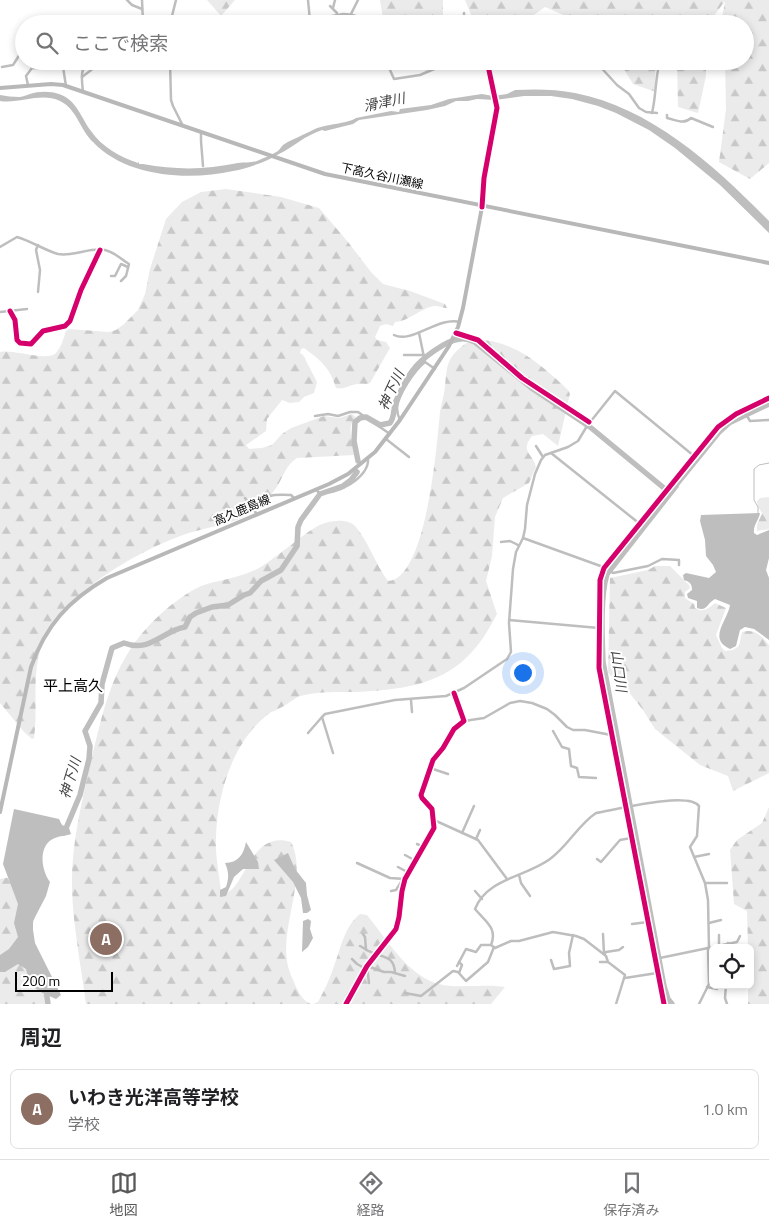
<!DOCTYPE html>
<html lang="ja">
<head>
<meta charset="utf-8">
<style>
  body { margin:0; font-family:"Titillium Web","Noto Sans JP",sans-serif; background:#f2f2f2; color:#202124 }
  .controls { position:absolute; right:15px; bottom:15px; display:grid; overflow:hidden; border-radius:8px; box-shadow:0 2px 8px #0003 }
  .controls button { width:45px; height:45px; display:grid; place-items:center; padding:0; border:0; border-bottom:1px solid #e0e0e0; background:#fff; color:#202124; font:25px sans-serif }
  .scale { position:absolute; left:15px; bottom:12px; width:98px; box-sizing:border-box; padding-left:5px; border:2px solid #000; border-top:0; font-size:14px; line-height:18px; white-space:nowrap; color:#000; -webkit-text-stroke:4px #fff; paint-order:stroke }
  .you { position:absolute; left:522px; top:672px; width:18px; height:18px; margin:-12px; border:4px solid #fff; border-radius:50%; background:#1a73e8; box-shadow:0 0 0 8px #1a73e833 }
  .badge { display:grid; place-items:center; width:32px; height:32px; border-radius:50%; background:#595959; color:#fff; font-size:16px; font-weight:700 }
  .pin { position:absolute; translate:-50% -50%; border:2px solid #fff; box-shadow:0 1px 5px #0006 }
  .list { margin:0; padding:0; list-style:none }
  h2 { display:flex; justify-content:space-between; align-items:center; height:65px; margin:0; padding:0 20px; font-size:21px }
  h2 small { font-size:16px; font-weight:400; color:#757577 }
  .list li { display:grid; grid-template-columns:32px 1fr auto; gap:15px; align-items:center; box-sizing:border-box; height:80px; margin:0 10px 10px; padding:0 10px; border:1px solid #e0e0e0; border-radius:8px }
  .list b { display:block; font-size:19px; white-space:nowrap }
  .list p { margin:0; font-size:16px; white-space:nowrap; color:#757577 }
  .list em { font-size:16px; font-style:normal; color:#757577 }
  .icon { flex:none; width:28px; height:28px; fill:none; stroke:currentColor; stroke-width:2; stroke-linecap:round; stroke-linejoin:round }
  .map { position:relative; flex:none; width:769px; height:1004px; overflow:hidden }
  .search { position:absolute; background:#fff; box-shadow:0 2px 8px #0003; left:15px; right:15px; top:15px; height:55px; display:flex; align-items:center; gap:12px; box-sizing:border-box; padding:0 18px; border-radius:28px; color:#757577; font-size:19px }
  .sheet { height:155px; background:#fff }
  nav { display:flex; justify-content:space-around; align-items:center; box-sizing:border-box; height:70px; border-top:1px solid #e0e0e0; background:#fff; font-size:14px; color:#757577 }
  nav a { display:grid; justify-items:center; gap:2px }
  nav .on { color:#595959 }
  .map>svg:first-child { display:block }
</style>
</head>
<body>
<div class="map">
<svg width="769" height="1004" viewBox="0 0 769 1004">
  <defs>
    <pattern id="forest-firs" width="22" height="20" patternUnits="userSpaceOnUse" patternTransform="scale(1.25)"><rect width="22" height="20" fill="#ebebeb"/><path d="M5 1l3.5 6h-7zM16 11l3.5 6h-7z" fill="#c8c8c8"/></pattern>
  </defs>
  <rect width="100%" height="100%" fill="#fff"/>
  <g fill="url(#forest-firs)">
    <path d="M 207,0 L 235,0 L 221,16 Z"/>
    <path d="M 380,0 L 443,0 L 443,24 L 384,24 Z"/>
    <path d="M 465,0 L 769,0 L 769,163 L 750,179 L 719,162 L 726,109 L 725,61 L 745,61 L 745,24 L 721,24 L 725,1 L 708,24 L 584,24 L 545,7 L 521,24 L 475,24 Z"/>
    <path d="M 388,61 L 435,61 L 429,71 L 388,65 Z"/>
    <path d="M 619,61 L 655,61 L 656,92 L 633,84 Z"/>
    <path d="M 677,61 L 706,61 L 706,76 L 698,113 L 678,107 Z"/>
    <path d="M 226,189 L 281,197 L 319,208 L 348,242 L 371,272 L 383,284 L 410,291 L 445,304 L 447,308 C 442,308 440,306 435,306 C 422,307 408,322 395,322 L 393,326 L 386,324 L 380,326 L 375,337 L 377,340 L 386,342 L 390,348 L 370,383 C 365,385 362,383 357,384 C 349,385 344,390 336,388 C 330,367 320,360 304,348 L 301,349 L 300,353 L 303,355 L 317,382 L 314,393 L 304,397 L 299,402 L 290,403 L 282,400 L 267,419 L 266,431 L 246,445 L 249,449 L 262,448 L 272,445 L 282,434 L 291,428 L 324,416 L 339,418 L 352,414 L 356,417 C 345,428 354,441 354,455 L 297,458 C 286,465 284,475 278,485 C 272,495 261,507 251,513 C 231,525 205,527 183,535 C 133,553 57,597 40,651 C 32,679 38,710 34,738 L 32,739 L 24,732 L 0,703 L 0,352 C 14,349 47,362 56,353 C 61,348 64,337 66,331 L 69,329 L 109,332 L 116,330 L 124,324 L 138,310 L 145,294 L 150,269 L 166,219 L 182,202 L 201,192 Z"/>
    <path d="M 473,339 C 514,340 539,363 568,390 L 570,394 L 558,446 L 543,434 L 532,436 C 520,452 532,452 536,467 L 529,483 L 503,498 L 495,517 L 492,556 L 486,581 L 497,614 C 489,629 480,645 467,657 C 438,686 396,690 357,692 C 339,692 318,691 300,696 C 295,698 289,703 284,706 C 279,709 272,711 267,715 C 232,743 217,795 216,838 C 215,856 219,873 221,891 L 224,894 C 246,889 250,829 291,842 C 308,875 281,924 287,961 C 288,970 293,979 296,987 C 300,994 303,1001 311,1004 L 86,1004 C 81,965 73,927 72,888 C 71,846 81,806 90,765 C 99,729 106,691 125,658 C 138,635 157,615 178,600 C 185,595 195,588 204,585 C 224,579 246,577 264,565 C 282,553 298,538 316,527 C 326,521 346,517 355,526 C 369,542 375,564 388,581 C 427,579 437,442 440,412 C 441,405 443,399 444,393 C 446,383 445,372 449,362 C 454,351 463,345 473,339 Z"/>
    <path d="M 769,497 L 769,529 L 757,531 L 757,525 L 762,513 L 758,507 L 757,501 L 760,498 Z"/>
    <path d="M 655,566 L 670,566 L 689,585 L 690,588 L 685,592 L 685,598 L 694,604 L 695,608 C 703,613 708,609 715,603 L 726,608 L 716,635 L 722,648 L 725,651 L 733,650 L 739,646 L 742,632 C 754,628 762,636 769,645 L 769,773 L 733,791 L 728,776 L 700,765 L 655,729 L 643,710 L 628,691 L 608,673 L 610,578 L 648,570 Z"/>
    <path d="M 769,807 L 769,1004 L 748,1004 L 748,985 L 750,985 L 750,948 L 748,948 L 747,911 L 734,904 L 730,850 L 737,840 L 762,823 Z"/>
    <path d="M 11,877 L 37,911 L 29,937 L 42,991 L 48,1004 L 0,1004 L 0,879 Z"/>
    <path d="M 360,914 L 367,915 C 390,943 411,983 450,986 C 468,987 487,984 505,987 L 491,1004 L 313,1004 L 318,1002 C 324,991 330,979 334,966 C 341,948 344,927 360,914 Z"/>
  </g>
  <g fill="#bebebe">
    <path d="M 515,90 C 534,89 556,89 575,93 C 652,108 716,167 769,221 L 769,233 L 720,185 L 675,148 L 649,130 L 616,113 L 598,106 L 572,99 L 551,96 L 524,96 L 495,100 L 477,99 L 468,101 L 456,101 L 445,106 L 427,110 L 359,120 L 353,124 L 325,131 L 322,130 C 304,136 295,146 279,154 C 266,162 248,168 233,171 C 188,181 126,177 93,142 C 80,130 77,109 60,101 C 41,92 20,104 0,101 L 0,95 C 6,96 13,97 19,97 C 22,97 26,95 30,94 C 39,91 50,91 59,94 C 77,100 81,118 91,131 C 102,147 120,157 138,163 L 139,162 L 139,164 L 143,164 C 177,170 204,170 238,163 C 245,162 250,163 257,161 C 263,158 272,155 278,151 C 280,149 281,147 283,145 C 292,139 304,135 313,130 C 323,124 348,124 356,118 L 391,111 L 399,112 L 400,109 L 431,105 L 449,99 L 482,94 L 493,96 L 507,94 Z"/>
    <path d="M 769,401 L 769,407 L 731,425 L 721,434 L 673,493 L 671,491 L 726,424 Z"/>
    <path d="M 760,513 C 759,520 753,525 754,533 L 757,535 L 769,530 L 769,558 L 766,570 L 769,578 L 769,640 L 754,629 L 745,627 L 740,630 L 736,646 L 730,649 C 707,639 728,620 730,605 L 715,599 C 707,603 707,612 697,608 L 697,601 L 688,598 L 687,594 L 692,590 C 692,584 690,582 684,580 L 683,575 L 686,573 L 709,578 L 716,572 L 713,565 L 706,556 L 705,540 L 700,521 L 701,515 Z"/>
    <path d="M 14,809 L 59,819 L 62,825 L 69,828 L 71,834 C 65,836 57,836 51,840 C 38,849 42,871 50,882 L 46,896 L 33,921 L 33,930 L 35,943 L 61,995 L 56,999 C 38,991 31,990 26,969 L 18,964 L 5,972 L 0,972 L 0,955 L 9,949 L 18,937 L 14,923 L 18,904 L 3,864 Z"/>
    <path d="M 246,842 L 258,862 L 259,869 L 243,869 L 234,877 L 226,896 L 220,897 L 220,890 L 226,887 C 229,878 229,872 225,863 C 238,863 244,854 246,842 Z"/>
    <path d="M 288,853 L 295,869 L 306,883 L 307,895 L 311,910 L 307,913 L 303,913 L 301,898 L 293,882 L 274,860 Z"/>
    <path d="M 308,919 L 311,921 L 310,929 L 313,938 L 308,947 L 302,952 L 303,921 Z"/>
  </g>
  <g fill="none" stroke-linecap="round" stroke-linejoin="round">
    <path stroke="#bebebe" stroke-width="1" d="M 758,513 L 758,507 L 754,500 L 754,469 L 759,465 L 769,463"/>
    <g stroke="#bebebe" stroke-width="5.5">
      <path d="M 358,461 L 354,441 L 355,422 L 360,418 L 366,417 L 380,425 L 390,423 C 395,417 393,408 396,401 C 401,391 406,379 413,370 C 421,359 446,340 460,339 C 466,338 471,340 475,342 L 533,389 L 590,427 L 670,493"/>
      <path d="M 64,833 L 80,795 L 89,759 L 90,746 L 85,731 L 101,703 L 102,684 L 112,648 L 124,643 C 150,653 162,631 185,627 L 190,617 L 196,613 L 212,607 L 228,605 L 244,595 L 250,593 L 261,581 L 281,570 L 297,546 L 298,527 L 301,520 L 320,494 L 343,486 L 351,480 L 357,472"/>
      <path d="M 46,989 L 48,1004"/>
      <path d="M 672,1004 L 668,999 L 664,986 L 603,662 C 602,637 600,597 607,574 L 676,486"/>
    </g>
    <g stroke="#bebebe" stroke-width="2.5">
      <path d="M 127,0 L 132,5 L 142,9"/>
      <path d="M 142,0 L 143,22"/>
      <path d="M 308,0 L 310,21"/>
      <path d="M 330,6 L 337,13 L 337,23"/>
      <path d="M 333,8 L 335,0"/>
      <path d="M 464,13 L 464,24"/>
      <path d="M 351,14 L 358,0"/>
      <path d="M 659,20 L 660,24"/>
      <path d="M 130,24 L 141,22 L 156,24"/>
      <path d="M 170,24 L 176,0"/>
      <path d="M 240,24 L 259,18 L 295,23 L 343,14 C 353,14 361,16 366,24"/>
      <path d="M 60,61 L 63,67 L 66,86"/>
      <path d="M 62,61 L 83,68"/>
      <path d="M 170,61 L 171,100 L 173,106 L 183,126"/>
      <path d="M 386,61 L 394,79 L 420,75 L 439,67 L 463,65 L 476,61"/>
      <path d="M 595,61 L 617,85 L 629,94 L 639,108 L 646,112 L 657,113"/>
      <path d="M 2,67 L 13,65 L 20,54 L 24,53"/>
      <path d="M 82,77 L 103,61"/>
      <path d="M 28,85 L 26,76 L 32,68 L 38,68 L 39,61"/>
      <path d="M 83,92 C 82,80 79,68 90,61"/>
      <path d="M 652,113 C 655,101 655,90 657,77 C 657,71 660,68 658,61"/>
      <path d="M 667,115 L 667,118 C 677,120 683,125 691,118 L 713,127"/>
      <path d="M 201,132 L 201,141 L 203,166"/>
      <path d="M 482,205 L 484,178 L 497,108 L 487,61"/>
      <path d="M 38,245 L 36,250 L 40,270 L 38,292"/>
      <path d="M 0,247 L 17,237 C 31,241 44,250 58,254 C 74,257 89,247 105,250 C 115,252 120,259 129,264 L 126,276 L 121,281"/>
      <path d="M 111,276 L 115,276 L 121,264 L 128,267"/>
      <path d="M 10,311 L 15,320 L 17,340 L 20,343 L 31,344 L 43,331 L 65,326 L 70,321 L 81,290 L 100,250"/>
      <path d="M 0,312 L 27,309"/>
      <path d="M 419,333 L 425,362 L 435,369"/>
      <path d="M 456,333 L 478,340 L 522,378 L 589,422"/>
      <path d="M 394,335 C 412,344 438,316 460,322"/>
      <path d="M 404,355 L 424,355"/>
      <path d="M 744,411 L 750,421 L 769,420"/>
      <path d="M 315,416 L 328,414 L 338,416 L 350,412 L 358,412 L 390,434"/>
      <path d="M 400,420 C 398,416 397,412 397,408 C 398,394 415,370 425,362"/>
      <path d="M 386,439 L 409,457"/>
      <path d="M 536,446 L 543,457"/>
      <path d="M 551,453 L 640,524"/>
      <path d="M 316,489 L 318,492 C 335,497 370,477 368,459"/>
      <path d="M 245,498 L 256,513"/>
      <path d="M 255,511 C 269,494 268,494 291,495 L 294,498"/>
      <path d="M 523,538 L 606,568 L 613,573 L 648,566 L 662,559 L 679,560 L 679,565"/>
      <path d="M 501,542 L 510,541 L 518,545"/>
      <path d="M 509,620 L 599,628"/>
      <path d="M 411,700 L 412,712"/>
      <path d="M 464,721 L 484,718 L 510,703 L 520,701 L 532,703 L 547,709 L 555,715 L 567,727 L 573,730 L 585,730 L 611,735"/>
      <path d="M 553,731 L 562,747 L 569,749 L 571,766 L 577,768 L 579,777 L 596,778"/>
      <path d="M 308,733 L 322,717"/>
      <path d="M 333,753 L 322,717 L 325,714 L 395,700 L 446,696 L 464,688 L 507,659 L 511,652 L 509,623 L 513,569 L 516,552 L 523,538 L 525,529 L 527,505 L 535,474 L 541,460 L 545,455 L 568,447 L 578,441 L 587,426 L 615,391 L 694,456"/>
      <path d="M 430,768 L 448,774"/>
      <path d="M 434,820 L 478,840 L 507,879"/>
      <path d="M 462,833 L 474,806"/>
      <path d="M 476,839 L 480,830"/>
      <path d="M 417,844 L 424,847"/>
      <path d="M 405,855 L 416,861"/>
      <path d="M 694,857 L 709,854"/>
      <path d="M 597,859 L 601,862 L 620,840 L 631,838"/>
      <path d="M 357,863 L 390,878 L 405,879"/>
      <path d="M 398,867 L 409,873"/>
      <path d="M 519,875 L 521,883 L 530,896"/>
      <path d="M 705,883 L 727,883"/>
      <path d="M 391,891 L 396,890 L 403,879"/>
      <path d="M 475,891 L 482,899"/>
      <path d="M 709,923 L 721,920"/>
      <path d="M 632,924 L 648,922"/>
      <path d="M 363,934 L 365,937 L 366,950"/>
      <path d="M 603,934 L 604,954 L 606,952 L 619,950 L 623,947"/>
      <path d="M 719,935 L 719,946"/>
      <path d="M 728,943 L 730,948"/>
      <path d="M 491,945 L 495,948 L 511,941 L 519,941 L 553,932 L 576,936 L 584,939 L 606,956 L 608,962 L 625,975 L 616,1004"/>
      <path d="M 360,946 C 364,948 367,951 371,952 C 383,958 394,955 395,973"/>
      <path d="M 750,952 L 752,952"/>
      <path d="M 352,959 L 357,964 L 366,969"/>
      <path d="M 655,959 L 737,942 L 740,936"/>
      <path d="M 551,960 L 554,969 L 570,966 L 569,953 L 573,935"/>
      <path d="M 750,961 L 751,961"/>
      <path d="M 600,962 L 608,962"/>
      <path d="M 457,966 L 466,949 L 476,952 L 481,945 L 491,945 C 498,928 485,921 475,909 C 487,878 526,877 550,859 C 568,846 578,825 596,813 C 615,810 688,791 699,806 L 697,836 L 690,847 L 705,883 L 708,900 L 709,949"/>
      <path d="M 459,973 L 462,965 L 459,962"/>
      <path d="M 625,978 L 657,973"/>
      <path d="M 369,983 L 367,966 L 384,972 L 391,972 L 405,976"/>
      <path d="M 726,985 L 725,998 L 727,1004"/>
      <path d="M 707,987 L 717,989"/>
      <path d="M 405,993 L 421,996 L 453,971 L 458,972 L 466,981 L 488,962 L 494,947"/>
      <path d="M 346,1004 L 367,966 L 396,929 L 399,917 L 402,891 L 405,879 L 434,828 L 432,809 L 422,798 L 421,795 L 433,760 L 443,748 L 454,729 L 464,721 L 454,693"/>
      <path d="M 664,1004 L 599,668 L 600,580 L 604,568 L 718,427 L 736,414 L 769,398"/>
      <path d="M 699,1004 L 709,984 L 708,949"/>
    </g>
    <g stroke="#b8b8b8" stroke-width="4">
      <path d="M 0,88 L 51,84 L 63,85 L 325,174 L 769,263"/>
      <path d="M 0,812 L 31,667 C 46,625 69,600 107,578 L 329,484 L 348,474 L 375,452 L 400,420 L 449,346 L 458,327 L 463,308 L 482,207"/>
    </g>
    <defs>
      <g id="cycleway">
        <path d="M 482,207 L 484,178 L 497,108 L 487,61"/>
        <path d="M 10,311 L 15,320 L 17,340 L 20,343 L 31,344 L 43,331 L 65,326 L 70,321 L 81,290 L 100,250"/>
        <path d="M 456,333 L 478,340 L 522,378 L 589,422"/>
        <path d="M 346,1004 L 367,966 L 396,929 L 399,917 L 402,891 L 405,879 L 434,828 L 432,809 L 422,798 L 421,795 L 433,760 L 443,748 L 454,729 L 464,721 L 454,693"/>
        <path d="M 664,1004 L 599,668 L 600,580 L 604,568 L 718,427 L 736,414 L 769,398"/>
      </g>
    </defs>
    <use href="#cycleway" stroke="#fff" stroke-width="8"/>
    <use href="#cycleway" stroke="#d6006c" stroke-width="5"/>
  </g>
  <g text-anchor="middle" stroke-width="4" stroke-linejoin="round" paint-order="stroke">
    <g font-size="12" fill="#000" stroke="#fff">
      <text transform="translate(382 176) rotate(12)" y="4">下高久谷川瀬線</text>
      <text transform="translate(242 510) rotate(-23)" y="4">高久鹿島線</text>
    </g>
    <g font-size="14" font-style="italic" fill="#434343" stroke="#fff">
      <text transform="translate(384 102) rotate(-12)" y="5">滑津川</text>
      <text transform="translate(391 390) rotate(-65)" y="5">神下川</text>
      <text transform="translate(619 671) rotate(83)" y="5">山口川</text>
      <text transform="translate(70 778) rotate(-73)" y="5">神下川</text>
    </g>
    <g font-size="15" fill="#000" stroke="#fff">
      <text x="73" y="691">平上高久</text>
    </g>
  </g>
</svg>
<div class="controls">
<button><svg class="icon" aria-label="locate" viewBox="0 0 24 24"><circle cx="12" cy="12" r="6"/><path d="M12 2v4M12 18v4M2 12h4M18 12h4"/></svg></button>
</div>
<div class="scale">200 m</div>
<div class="you"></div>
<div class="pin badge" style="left:106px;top:939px;background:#8d6e63">A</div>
<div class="search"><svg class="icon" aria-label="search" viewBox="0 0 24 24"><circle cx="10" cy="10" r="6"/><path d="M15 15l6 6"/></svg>ここで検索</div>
</div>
<section class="sheet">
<h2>周辺<small></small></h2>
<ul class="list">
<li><span class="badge" style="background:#8d6e63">A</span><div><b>いわき光洋高等学校</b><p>学校</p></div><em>1.0 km</em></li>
</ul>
</section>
<nav>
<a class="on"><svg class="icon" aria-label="map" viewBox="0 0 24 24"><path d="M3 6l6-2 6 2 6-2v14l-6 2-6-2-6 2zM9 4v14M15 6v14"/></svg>地図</a>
<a><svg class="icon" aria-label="directions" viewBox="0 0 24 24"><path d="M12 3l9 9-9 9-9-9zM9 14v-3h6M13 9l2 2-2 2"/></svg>経路</a>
<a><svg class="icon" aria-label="saved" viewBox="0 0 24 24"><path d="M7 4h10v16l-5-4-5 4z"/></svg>保存済み</a>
</nav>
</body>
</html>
